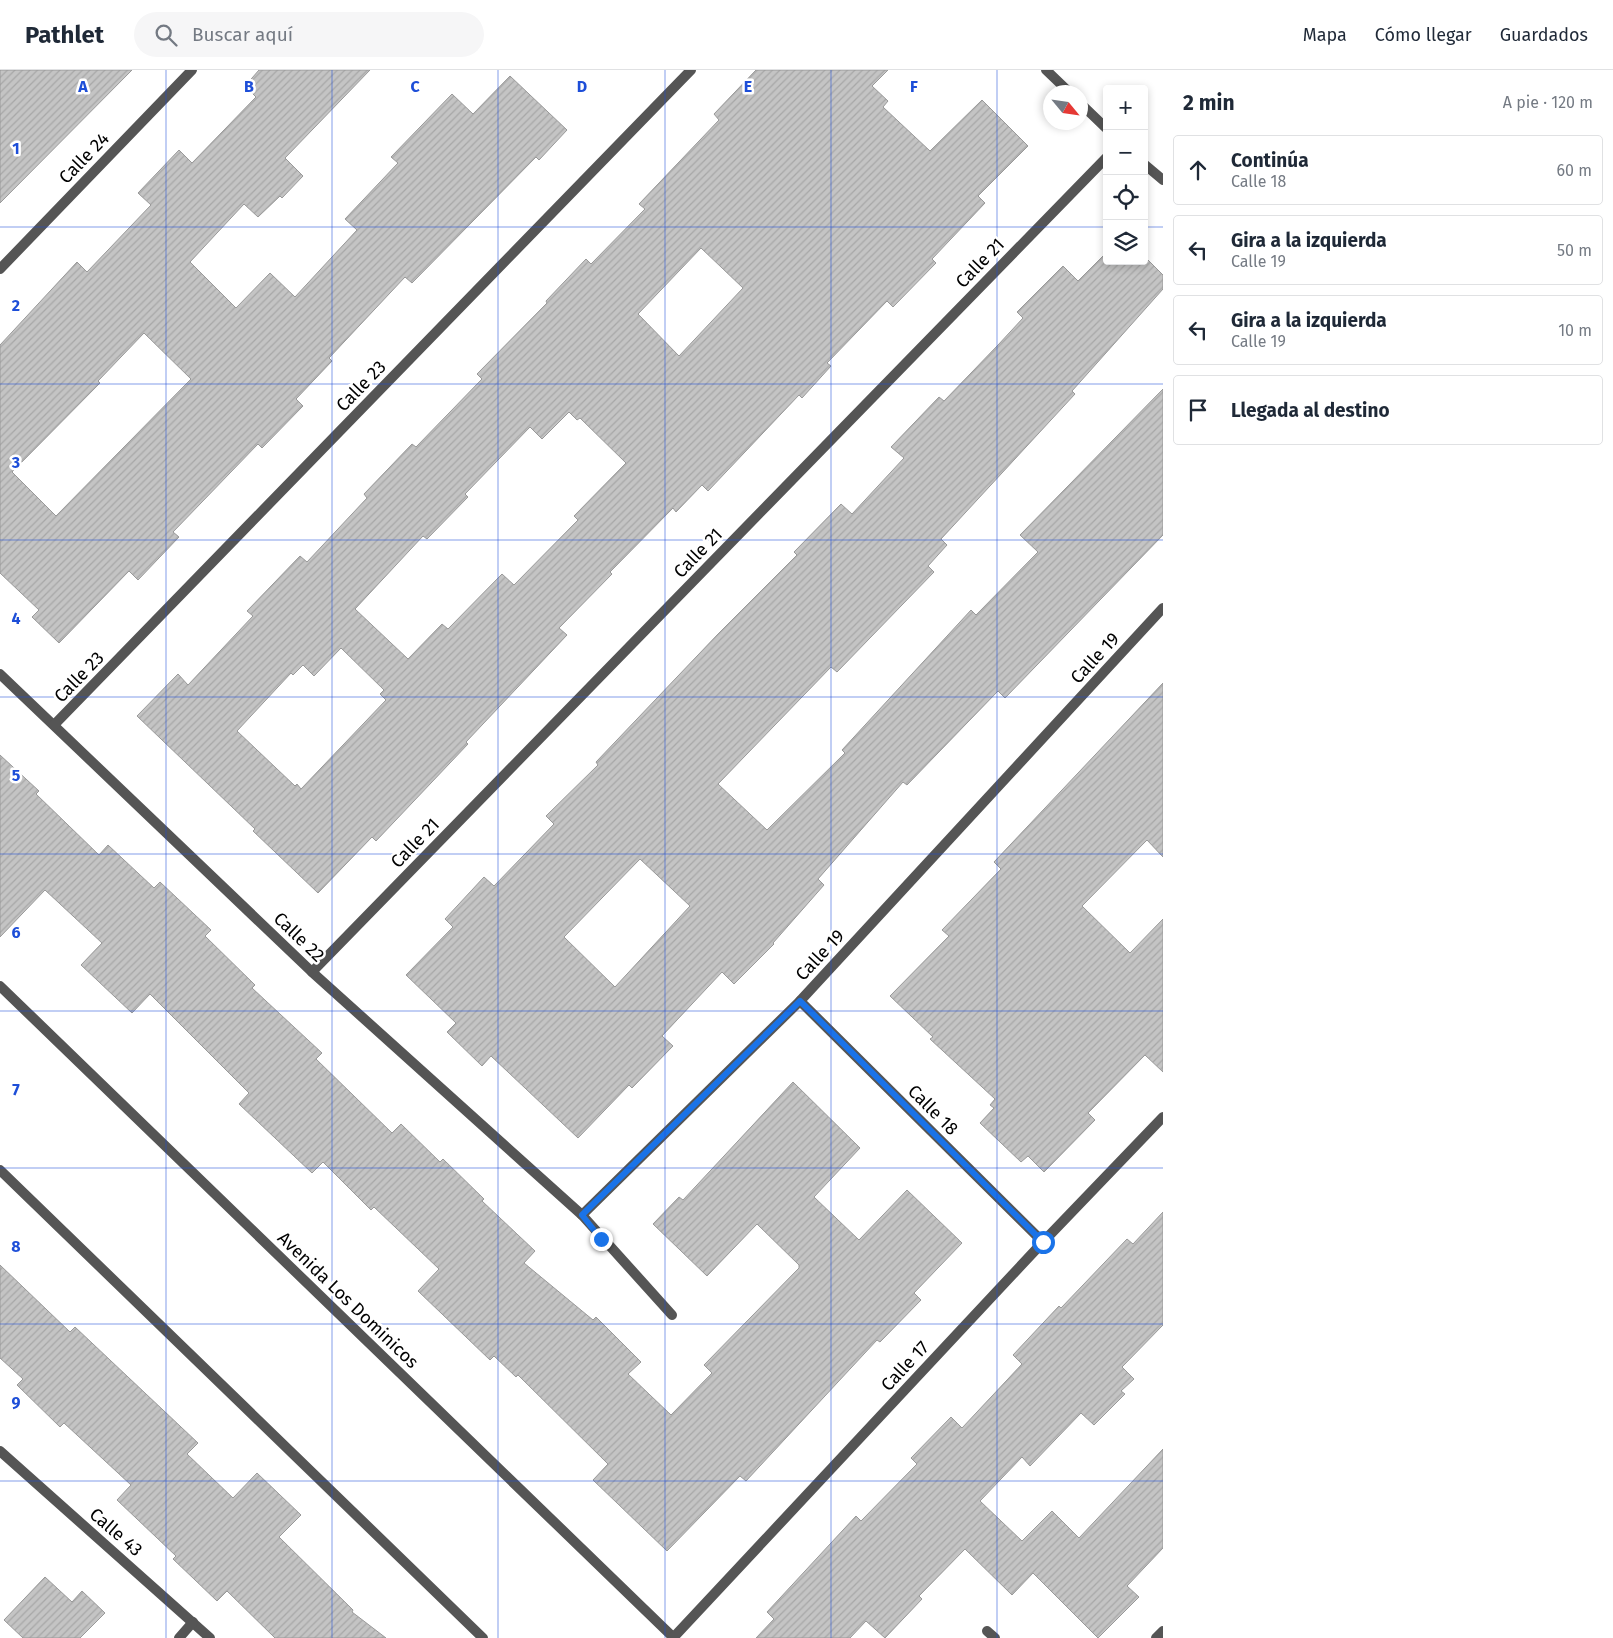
<!DOCTYPE html>
<html lang="es">
<head>
<meta charset="utf-8">
<style>
  body { margin:0; font-family:"Fira Sans",sans-serif; background:#f6f6f7; color:#1f2937 }
  .controls { position:absolute; right:15px; top:15px; display:grid; overflow:hidden; border-radius:5px; box-shadow:0 2px 8px #0003 }
  .controls button { width:45px; height:45px; display:grid; place-items:center; padding:0; border:0; border-bottom:1px solid #e0e1e3; background:#fff; color:#1f2937; font:25px sans-serif }
  .compass { position:absolute; left:1043px; top:15px; width:45px; height:45px; border-radius:50%; background:#fff; box-shadow:0 2px 8px #0003; rotate:119deg }
  .stop { position:absolute; width:15px; height:15px; margin:-11px; border:4px solid #1a73e8; border-radius:50%; background:#fff }
  .stop.end { background:#1a73e8; border-color:#fff; box-shadow:0 1px 5px #0008 }
  .list { margin:0; padding:0; list-style:none }
  h2 { display:flex; justify-content:space-between; align-items:center; height:65px; margin:0; padding:0 20px; font-size:21px }
  h2 small { font-size:16px; font-weight:400; color:#747a83 }
  .list li { display:grid; grid-template-columns:32px 1fr auto; gap:15px; align-items:center; box-sizing:border-box; height:70px; margin:0 10px 10px; padding:0 10px; border:1px solid #e0e1e3; border-radius:5px }
  .list b { display:block; font-size:19px; white-space:nowrap }
  .list p { margin:0; font-size:16px; white-space:nowrap; color:#747a83 }
  .list em { font-size:16px; font-style:normal; color:#747a83 }
  .icon { flex:none; width:28px; height:28px; fill:none; stroke:currentColor; stroke-width:2; stroke-linecap:round; stroke-linejoin:round }
  .map { position:relative; flex:none; width:1163px; height:1568px; overflow:hidden }
  header { display:flex; align-items:center; gap:30px; box-sizing:border-box; height:70px; padding:0 25px; background:#fff; border-bottom:1px solid #e0e1e3 }
  header strong { font-size:24px }
  nav { display:flex; gap:28px; margin-inline-start:auto; font-size:18px }
  .search { width:350px; height:45px; background:#f6f6f7; display:flex; align-items:center; gap:12px; box-sizing:border-box; padding:0 18px; border-radius:28px; color:#747a83; font-size:19px }
  main { display:flex }
  aside { flex:1; background:#fff }
  .map>svg:first-child { display:block }
</style>
</head>
<body>
<header>
<strong>Pathlet</strong>
<div class="search"><svg class="icon" aria-label="search" viewBox="0 0 24 24"><circle cx="10" cy="10" r="6"/><path d="M15 15l6 6"/></svg>Buscar aquí</div>
<nav><a>Mapa</a><a>Cómo llegar</a><a>Guardados</a></nav>
</header>
<main>
<div class="map">
<svg width="1163" height="1568" viewBox="0 0 1163 1568">
  <defs>
    <pattern id="building-hatch" width="6" height="6" patternUnits="userSpaceOnUse" patternTransform="scale(1.25)"><rect width="6" height="6" fill="#c4c4c4"/><path d="M-1 1l2-2M0 6l6-6M5 7l2-2" fill="none" stroke="#a7a7a7"/></pattern>
  </defs>
  <rect width="100%" height="100%" fill="#fff"/>
  <g fill="url(#building-hatch)" stroke="#999" fill-rule="evenodd">
    <path d="M 0,0 L 132,0 L 0,133 Z"/>
    <path d="M 259,0 L 370,0 L 285,88 L 303,106 L 282,128 L 280,126 L 258,147 L 244,134 L 190,192 L 236,238 L 270,203 L 295,227 L 357,160 L 345,149 L 398,93 L 391,87 L 452,24 L 473,44 L 510,6 L 567,60 L 539,90 L 536,87 L 412,213 L 405,207 L 329,288 L 332,291 L 296,329 L 303,336 L 262,378 L 258,374 L 173,462 L 179,467 L 138,510 L 129,501 L 59,573 L 32,547 L 39,540 L 0,503 L 0,275 L 77,192 L 87,202 L 151,135 L 138,123 L 179,80 L 192,93 L 256,27 L 245,16 ZM 144,263 L 191,309 L 56,446 L 12,402 L 100,313 L 98,311 Z"/>
    <path d="M 756,0 L 888,0 L 872,16 L 888,31 L 883,37 L 930,81 L 982,30 L 1028,76 L 978,126 L 985,133 L 932,189 L 936,193 L 893,237 L 887,231 L 827,293 L 831,296 L 802,328 L 799,325 L 708,421 L 702,415 L 676,442 L 673,438 L 610,502 L 612,504 L 559,558 L 567,565 L 466,672 L 468,674 L 376,771 L 372,767 L 318,823 L 253,761 L 255,759 L 137,646 L 178,604 L 188,615 L 253,546 L 247,541 L 273,514 L 300,486 L 307,492 L 367,428 L 364,424 L 412,374 L 416,377 L 482,309 L 477,304 L 547,233 L 546,231 L 586,189 L 591,194 L 645,139 L 639,134 L 719,50 L 714,44 ZM 701,178 L 743,218 L 679,286 L 638,244 ZM 569,342 L 577,350 L 580,348 L 626,393 L 574,446 L 578,450 L 514,515 L 502,504 L 448,559 L 442,554 L 408,589 L 355,539 L 423,466 L 427,469 L 468,427 L 465,424 L 530,357 L 542,369 ZM 341,578 L 384,620 L 380,624 L 386,630 L 301,719 L 297,714 L 295,716 L 237,661 L 291,603 L 293,605 L 303,595 L 314,606 Z"/>
    <path d="M 1107,182 L 1107,191 L 1144,191 L 1144,186 L 1163,205 L 1163,219 L 1072,321 L 1075,324 L 941,469 L 947,475 L 928,496 L 934,502 L 837,602 L 831,597 L 718,714 L 767,760 L 845,683 L 842,680 L 971,540 L 976,545 L 1038,482 L 1020,465 L 1163,319 L 1163,465 L 1005,628 L 998,621 L 907,715 L 903,712 L 818,809 L 824,815 L 773,873 L 774,874 L 734,914 L 722,902 L 662,966 L 673,976 L 632,1018 L 629,1015 L 578,1068 L 491,986 L 482,996 L 447,962 L 456,953 L 406,905 L 453,857 L 445,849 L 484,807 L 494,816 L 554,754 L 546,746 L 598,695 L 596,692 L 718,564 L 797,485 L 794,482 L 841,434 L 852,444 L 904,388 L 891,377 L 939,327 L 944,331 L 998,275 L 1023,248 L 1017,242 L 1063,196 L 1078,211 ZM 640,789 L 690,836 L 615,917 L 564,867 Z"/>
    <path d="M 1163,613 L 1163,787 L 1147,770 L 1082,836 L 1130,883 L 1163,849 L 1163,1002 L 1145,985 L 1088,1043 L 1095,1050 L 1044,1102 L 1028,1086 L 1021,1092 L 980,1053 L 994,1038 L 990,1035 L 995,1029 L 930,969 L 933,967 L 890,926 L 949,866 L 942,860 L 1001,799 L 994,792 Z"/>
    <path d="M 0,685 L 39,721 L 36,724 L 99,785 L 108,775 L 154,818 L 160,812 L 211,860 L 205,866 L 255,915 L 252,918 L 322,983 L 316,989 L 392,1063 L 401,1054 L 440,1092 L 443,1089 L 484,1129 L 482,1131 L 535,1181 L 524,1193 L 593,1250 L 596,1247 L 641,1292 L 628,1304 L 671,1345 L 712,1303 L 704,1295 L 799,1198 L 799,1195 L 757,1154 L 707,1206 L 653,1154 L 679,1127 L 683,1130 L 793,1012 L 860,1078 L 814,1127 L 859,1170 L 907,1120 L 962,1173 L 914,1223 L 921,1230 L 880,1272 L 877,1270 L 746,1411 L 740,1406 L 667,1481 L 593,1410 L 608,1394 L 518,1305 L 516,1307 L 494,1286 L 490,1290 L 418,1221 L 439,1199 L 374,1137 L 371,1140 L 323,1092 L 312,1103 L 239,1034 L 249,1023 L 150,924 L 132,943 L 81,895 L 102,873 L 45,820 L 0,867 Z"/>
    <path d="M 1163,1142 L 1163,1255 L 1122,1297 L 1134,1309 L 1121,1321 L 1125,1324 L 1094,1355 L 1081,1343 L 1030,1396 L 1022,1387 L 980,1431 L 1022,1471 L 1052,1441 L 1079,1468 L 1163,1379 L 1163,1478 L 1127,1516 L 1139,1527 L 1098,1568 L 1033,1503 L 1012,1525 L 965,1479 L 919,1526 L 922,1529 L 885,1568 L 866,1551 L 850,1568 L 756,1568 L 774,1549 L 767,1542 L 856,1446 L 861,1451 L 917,1394 L 911,1388 L 951,1347 L 962,1358 L 1022,1294 L 1013,1285 L 1059,1236 L 1061,1238 L 1127,1169 L 1133,1174 Z"/>
    <path d="M 0,1195 L 70,1262 L 75,1257 L 198,1373 L 187,1384 L 233,1428 L 257,1403 L 301,1445 L 279,1467 L 353,1540 L 352,1542 L 386,1568 L 275,1568 L 227,1521 L 217,1531 L 173,1489 L 176,1486 L 117,1430 L 131,1415 L 64,1353 L 60,1357 L 17,1315 L 23,1309 L 0,1288 Z"/>
    <path d="M 45,1507 L 72,1532 L 82,1521 L 105,1543 L 80,1568 L 23,1568 L 4,1550 Z"/>
  </g>
  <g fill="none" stroke-linecap="round" stroke-linejoin="round">
    <g stroke="#555" stroke-width="10">
      <path d="M 1046,0 L 1069,22"/>
      <path d="M 1080,33 L 1107,59"/>
      <path d="M 1144,94 L 1163,110"/>
      <path d="M 0,199 L 192,0"/>
      <path d="M 0,604 L 312,902 L 582,1145 L 672,1245"/>
      <path d="M 54,655 L 691,0"/>
      <path d="M 312,902 L 1107,87"/>
      <path d="M 0,916 L 674,1568"/>
      <path d="M 800,931 L 1043,1172"/>
      <path d="M 0,1100 L 483,1568"/>
      <path d="M 582,1145 L 800,931 L 1163,538"/>
      <path d="M 0,1381 L 210,1568"/>
      <path d="M 987,1561 L 995,1568"/>
      <path d="M 179,1568 L 193,1552"/>
      <path d="M 673,1568 L 1043,1172 L 1163,1047"/>
      <path d="M 1156,1568 L 1163,1561"/>
    </g>
  </g>
  <g fill="none" stroke-linecap="round" stroke-linejoin="round">
    <path stroke="#1a73e8" stroke-width="6" d="M 601,1169 L 582,1145 L 800,931 L 1043,1172"/>
  </g>
  <path fill="none" stroke="#1d4ed8" stroke-width="1" stroke-opacity="0.55" d="M 166,0 L 166,1568M 332,0 L 332,1568M 498,0 L 498,1568M 665,0 L 665,1568M 831,0 L 831,1568M 997,0 L 997,1568M 0,157 L 1107,157M 1144,157 L 1163,157M 0,314 L 1163,314M 0,470 L 1163,470M 0,627 L 1163,627M 0,784 L 1163,784M 0,941 L 1163,941M 0,1098 L 1163,1098M 0,1254 L 1163,1254M 0,1411 L 1163,1411"/>
  <g text-anchor="middle" stroke-width="5" stroke-linejoin="round" paint-order="stroke">
    <g font-size="18" fill="#000" stroke="#fff">
      <text transform="translate(84 88) rotate(-46)" y="6">Calle 24</text>
      <text transform="translate(980 193) rotate(-46)" y="6">Calle 21</text>
      <text transform="translate(361 316) rotate(-46)" y="6">Calle 23</text>
      <text transform="translate(698 483) rotate(-46)" y="6">Calle 21</text>
      <text transform="translate(1095 588) rotate(-47)" y="6">Calle 19</text>
      <text transform="translate(79 607) rotate(-46)" y="6">Calle 23</text>
      <text transform="translate(415 773) rotate(-46)" y="6">Calle 21</text>
      <text transform="translate(299 867) rotate(44)" y="6">Calle 22</text>
      <text transform="translate(820 885) rotate(-47)" y="6">Calle 19</text>
      <text transform="translate(933 1040) rotate(45)" y="6">Calle 18</text>
      <text transform="translate(348 1230) rotate(44)" y="6">Avenida Los Dominicos</text>
      <text transform="translate(905 1296) rotate(-47)" y="6">Calle 17</text>
      <text transform="translate(116 1462) rotate(41)" y="6">Calle 43</text>
    </g>
  </g>
  <g font-size="16" text-anchor="middle" font-weight="bold" fill="#1d4ed8" stroke="#fff" stroke-width="5" stroke-linejoin="round" paint-order="stroke">
    <text x="83" y="22">A</text>
    <text x="249" y="22">B</text>
    <text x="415" y="22">C</text>
    <text x="582" y="22">D</text>
    <text x="748" y="22">E</text>
    <text x="914" y="22">F</text>
    <text x="16" y="84">1</text>
    <text x="16" y="241">2</text>
    <text x="16" y="398">3</text>
    <text x="16" y="554">4</text>
    <text x="16" y="711">5</text>
    <text x="16" y="868">6</text>
    <text x="16" y="1025">7</text>
    <text x="16" y="1182">8</text>
    <text x="16" y="1338">9</text>
  </g>
</svg>
<div class="controls">
<button>+</button>
<button>−</button>
<button><svg class="icon" aria-label="locate" viewBox="0 0 24 24"><circle cx="12" cy="12" r="6"/><path d="M12 2v4M12 18v4M2 12h4M18 12h4"/></svg></button>
<button><svg class="icon" aria-label="layers" viewBox="0 0 24 24"><path d="M12 4l9 5-9 5-9-5zM3 14l9 5 9-5"/></svg></button>
</div>
<svg class="compass" viewBox="-18 -18 36 36"><path d="M0-13l5 13h-10z" fill="#e53935"/><path d="M0 13l5-13h-10z" fill="#747a83"/></svg>
<div class="stop" style="left:1043px;top:1172px"></div>
<div class="stop end" style="left:601px;top:1169px"></div>
</div>
<aside>
<h2>2 min<small>A pie · 120 m</small></h2>
<ul class="list">
<li><svg class="icon" aria-label="ahead" viewBox="0 0 24 24"><path d="M12 20V5M6 11l6-6 6 6"/></svg><div><b>Continúa</b><p>Calle 18</p></div><em>60 m</em></li>
<li><svg class="icon" aria-label="left" viewBox="0 0 24 24"><path d="M17 20v-9H6M10 6l-5 5 5 5"/></svg><div><b>Gira a la izquierda</b><p>Calle 19</p></div><em>50 m</em></li>
<li><svg class="icon" aria-label="left" viewBox="0 0 24 24"><path d="M17 20v-9H6M10 6l-5 5 5 5"/></svg><div><b>Gira a la izquierda</b><p>Calle 19</p></div><em>10 m</em></li>
<li><svg class="icon" aria-label="arrive" viewBox="0 0 24 24"><path d="M6 21V4h12l-3 4 3 4H6"/></svg><div><b>Llegada al destino</b></div></li>
</ul>
</aside>
</main>
</body>
</html>
